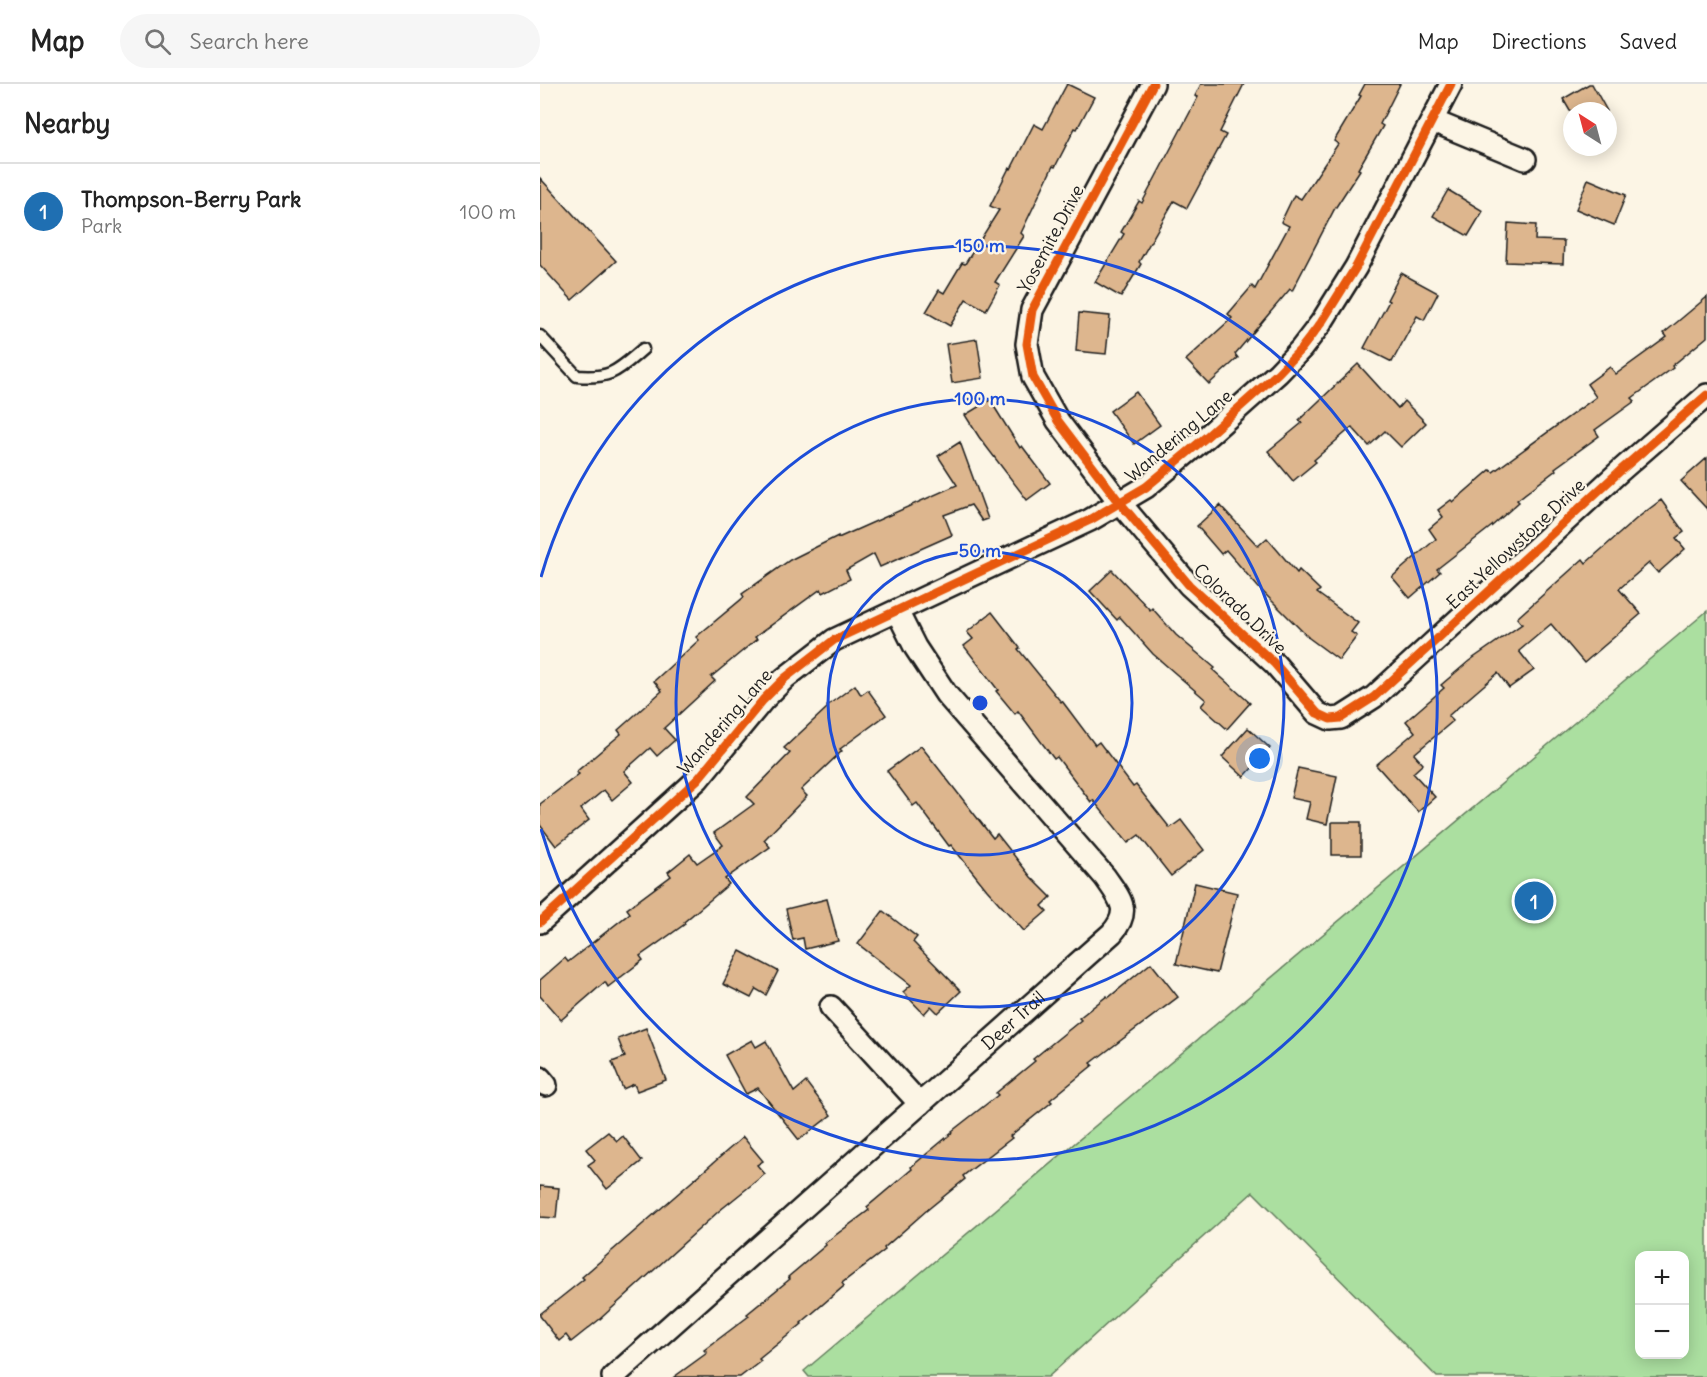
<!DOCTYPE html>
<html lang="en">
<head>
<meta charset="utf-8">
<style>
  body { margin:0; font-family:Delius,sans-serif; background:#f6f6f6; color:#222 }
  .controls { position:absolute; right:18px; bottom:18px; display:grid; overflow:hidden; border-radius:12px; box-shadow:0 3px 15px #0003 }
  .controls button { width:54px; height:54px; display:grid; place-items:center; padding:0; border:0; border-bottom:2px solid #e0e0e0; background:#fff; color:#222; font:30px sans-serif }
  .compass { position:absolute; left:1023px; top:18px; width:54px; height:54px; border-radius:50%; background:#fff; box-shadow:0 3px 15px #0003; rotate:324deg }
  .you { position:absolute; left:720px; top:675px; width:21px; height:21px; margin:-15px; border:4px solid #fff; border-radius:50%; background:#1a73e8; box-shadow:0 0 0 9px #1a73e833 }
  .badge { display:grid; place-items:center; width:39px; height:39px; border-radius:50%; background:#1f6fb2; color:#fff; font-size:20px; font-weight:700 }
  .pin { position:absolute; translate:-50% -50%; border:3px solid #fff; box-shadow:0 2px 6px #0006 }
  .list { margin:0; padding:0; list-style:none }
  h2 { display:flex; justify-content:space-between; align-items:center; height:78px; margin:0; padding:0 24px; font-size:26px }
  h2 small { font-size:20px; font-weight:400; color:#767676 }
  .list li { display:grid; grid-template-columns:39px 1fr auto; gap:18px; align-items:center; box-sizing:border-box; height:96px; padding:0 24px; border-top:2px solid #e0e0e0 }
  .list b { display:block; font-size:22px; white-space:nowrap }
  .list p { margin:0; font-size:20px; white-space:nowrap; color:#767676 }
  .list em { font-size:20px; font-style:normal; color:#767676 }
  .icon { flex:none; width:33px; height:33px; fill:none; stroke:currentColor; stroke-width:2; stroke-linecap:round; stroke-linejoin:round }
  .map { position:relative; flex:none; width:1167px; height:1293px; overflow:hidden }
  header { display:flex; align-items:center; gap:36px; box-sizing:border-box; height:84px; padding:0 30px; background:#fff; border-bottom:2px solid #e0e0e0 }
  header strong { font-size:28px }
  nav { display:flex; gap:33px; margin-inline-start:auto; font-size:21px }
  .search { width:420px; height:54px; background:#f6f6f6; display:flex; align-items:center; gap:15px; box-sizing:border-box; padding:0 21px; border-radius:33px; color:#767676; font-size:22px }
  main { display:flex }
  aside { flex:1; background:#fff }
  .map>svg:first-child { display:block }
</style>
</head>
<body>
<header>
<strong>Map</strong>
<div class="search"><svg class="icon" aria-label="search" viewBox="0 0 24 24"><circle cx="10" cy="10" r="6"/><path d="M15 15l6 6"/></svg>Search here</div>
<nav><a>Map</a><a>Directions</a><a>Saved</a></nav>
</header>
<main>
<aside>
<h2>Nearby<small></small></h2>
<ul class="list">
<li><span class="badge">1</span><div><b>Thompson-Berry Park</b><p>Park</p></div><em>100 m</em></li>
</ul>
</aside>
<div class="map">
<svg width="1167" height="1293" viewBox="0 0 1167 1293">
  <rect width="100%" height="100%" fill="#fcf5e5"/>
  <filter id="ink" filterUnits="userSpaceOnUse"><feTurbulence type="fractalNoise" baseFrequency=".0167" numOctaves="2"/><feDisplacementMap in="SourceGraphic" scale="12" xChannelSelector="R" yChannelSelector="G"/><feConvolveMatrix kernelMatrix="1 2 1 2 8 2 1 2 1" color-interpolation-filters="sRGB"/></filter>
  <g filter="url(#ink)">
    <path fill="#abdfa0" stroke="#647e5e" stroke-width="1.5" fill-rule="evenodd" d="M 1167,527 L 1167,1293 L 897,1293 L 713,1108 L 508,1293 L 269,1293 L 264,1287 ZM 1100,1172 L 1144,1172 L 1144,1270 L 1100,1270 Z"/>
    <g fill="#ddb68e" stroke="#1c1c1c" stroke-width="1.5">
      <path d="M 527,0 L 554,13 L 537,45 L 535,44 L 515,83 L 513,82 L 481,149 L 484,152 L 455,198 L 460,201 L 446,226 L 426,215 L 410,242 L 386,228 L 399,206 L 404,209 L 422,179 L 425,180 L 459,126 L 450,122 L 469,84 L 471,85 L 494,40 L 503,45 Z"/>
      <path d="M 661,0 L 704,0 L 680,48 L 686,51 L 647,124 L 634,117 L 599,178 L 601,180 L 581,213 L 555,198 L 584,150 L 581,148 L 599,117 L 602,119 L 658,13 L 655,12 Z"/>
      <path d="M 825,0 L 860,0 L 840,40 L 843,42 L 818,85 L 820,86 L 794,126 L 752,207 L 750,205 L 695,270 L 698,274 L 669,300 L 646,276 L 692,234 L 688,230 L 712,202 L 715,205 L 749,142 L 741,138 L 754,111 L 761,115 L 798,60 L 794,57 L 821,12 L 819,11 Z"/>
      <path d="M 1049,0 L 1052,0 L 1067,27 L 1030,27 L 1023,15 Z"/>
      <path d="M 0,94 L 76,177 L 32,216 L 0,181 Z"/>
      <path d="M 1048,95 L 1086,111 L 1074,141 L 1036,125 Z"/>
      <path d="M 908,106 L 943,127 L 928,152 L 893,132 Z"/>
      <path d="M 968,139 L 996,141 L 995,156 L 1024,157 L 1023,180 L 966,178 Z"/>
      <path d="M 861,189 L 898,209 L 884,236 L 877,232 L 852,278 L 824,264 L 849,217 L 847,216 Z"/>
      <path d="M 1167,213 L 1167,253 L 1132,282 L 1133,284 L 1092,314 L 1095,317 L 1055,346 L 1059,352 L 1015,384 L 1016,386 L 977,416 L 979,418 L 952,442 L 897,485 L 900,488 L 870,514 L 852,493 L 896,455 L 889,445 L 903,433 L 898,426 L 911,416 L 913,418 L 950,386 L 953,388 L 1056,313 L 1047,300 L 1070,283 L 1076,290 L 1127,253 L 1124,249 Z"/>
      <path d="M 539,229 L 570,232 L 566,270 L 536,267 Z"/>
      <path d="M 437,255 L 443,294 L 412,299 L 406,260 Z"/>
      <path d="M 818,280 L 858,324 L 864,317 L 886,339 L 861,363 L 845,347 L 829,362 L 812,343 L 774,376 L 776,378 L 753,397 L 728,367 L 762,339 L 759,336 Z"/>
      <path d="M 596,308 L 620,341 L 594,360 L 570,327 Z"/>
      <path d="M 450,316 L 480,364 L 482,362 L 510,399 L 487,416 L 439,353 L 425,331 Z"/>
      <path d="M 420,358 L 448,435 L 442,437 L 431,421 L 404,431 L 412,451 L 340,483 L 334,470 L 306,486 L 310,495 L 283,509 L 281,505 L 215,553 L 217,555 L 171,593 L 175,597 L 124,644 L 135,656 L 117,672 L 110,664 L 84,687 L 93,698 L 72,716 L 64,706 L 41,725 L 49,736 L 16,762 L 0,741 L 0,720 L 39,690 L 36,688 L 81,650 L 78,646 L 122,607 L 114,597 L 159,556 L 156,553 L 204,513 L 202,510 L 250,476 L 298,452 L 298,454 L 417,401 L 398,372 Z"/>
      <path d="M 1167,374 L 1167,425 L 1141,397 Z"/>
      <path d="M 1121,416 L 1144,448 L 1136,454 L 1145,465 L 1118,489 L 1109,479 L 1079,505 L 1101,530 L 1044,579 L 1011,540 L 979,567 L 994,586 L 969,604 L 958,589 L 908,632 L 913,637 L 874,670 L 883,680 L 873,689 L 895,713 L 878,728 L 836,681 L 875,648 L 866,637 L 904,604 L 901,601 L 929,577 L 982,540 L 977,534 L 1043,475 L 1046,479 L 1096,435 Z"/>
      <path d="M 680,421 L 718,462 L 727,454 L 757,489 L 759,486 L 780,506 L 777,509 L 818,539 L 811,548 L 817,552 L 799,576 L 769,554 L 718,503 L 686,466 L 681,470 L 657,442 Z"/>
      <path d="M 572,486 L 610,526 L 612,524 L 636,551 L 675,584 L 673,586 L 710,619 L 687,645 L 661,622 L 666,616 L 613,570 L 580,533 L 577,536 L 550,507 Z"/>
      <path d="M 452,528 L 480,564 L 478,565 L 521,618 L 522,617 L 555,661 L 559,658 L 593,703 L 596,701 L 630,744 L 641,736 L 664,766 L 631,792 L 599,751 L 588,759 L 553,716 L 551,718 L 517,673 L 514,675 L 478,627 L 475,630 L 456,607 L 458,606 L 424,562 L 433,555 L 427,548 Z"/>
      <path d="M 315,601 L 321,611 L 328,606 L 346,631 L 300,665 L 302,667 L 261,706 L 267,712 L 224,756 L 230,763 L 185,795 L 189,800 L 144,838 L 145,840 L 100,872 L 103,876 L 68,903 L 65,898 L 21,936 L 0,912 L 0,896 L 25,874 L 28,878 L 90,829 L 87,825 L 131,792 L 128,788 L 150,770 L 157,779 L 183,761 L 174,749 L 214,720 L 207,713 L 250,669 L 244,664 L 288,623 L 287,622 Z"/>
      <path d="M 708,644 L 730,664 L 704,693 L 682,673 Z"/>
      <path d="M 381,662 L 453,754 L 457,750 L 491,793 L 511,813 L 502,822 L 507,827 L 484,847 L 447,806 L 411,761 L 409,762 L 377,719 L 373,722 L 347,687 Z"/>
      <path d="M 758,684 L 797,692 L 787,740 L 766,735 L 770,718 L 751,714 Z"/>
      <rect x="792" y="738" width="29" height="33"/>
      <path d="M 655,799 L 697,809 L 677,889 L 636,880 Z"/>
      <path d="M 287,815 L 298,857 L 265,865 L 263,854 L 253,856 L 246,825 Z"/>
      <path d="M 343,827 L 377,853 L 373,858 L 421,907 L 398,929 L 391,922 L 384,930 L 363,908 L 371,901 L 318,860 Z"/>
      <path d="M 200,867 L 238,887 L 226,911 L 216,905 L 211,914 L 183,900 Z"/>
      <path d="M 611,879 L 638,913 L 551,979 L 553,981 L 510,1016 L 512,1018 L 470,1052 L 472,1054 L 423,1092 L 425,1095 L 386,1127 L 344,1164 L 345,1166 L 302,1199 L 304,1202 L 261,1239 L 262,1240 L 219,1275 L 221,1277 L 200,1293 L 134,1293 L 167,1269 L 164,1266 L 209,1232 L 207,1230 L 250,1195 L 248,1193 L 286,1161 L 285,1159 L 329,1126 L 327,1123 L 372,1085 L 371,1083 L 413,1048 L 412,1047 L 458,1011 L 456,1009 L 495,977 L 493,975 L 541,936 L 539,934 L 567,912 L 568,914 Z"/>
      <path d="M 106,944 L 126,996 L 97,1007 L 94,1000 L 83,1005 L 72,978 L 85,973 L 78,955 Z"/>
      <path d="M 212,956 L 216,963 L 226,957 L 254,1008 L 266,998 L 291,1031 L 259,1056 L 218,1004 L 206,1010 L 185,971 Z"/>
      <path d="M 68,1048 L 77,1057 L 83,1052 L 102,1077 L 67,1105 L 48,1081 L 55,1076 L 46,1065 Z"/>
      <path d="M 203,1053 L 223,1077 L 217,1081 L 225,1090 L 179,1127 L 60,1235 L 31,1258 L 26,1251 L 19,1257 L 0,1232 L 0,1230 L 44,1195 L 42,1193 Z"/>
      <path d="M 0,1102 L 19,1104 L 16,1134 L 0,1133 Z"/>
    </g>
    <g fill="none" stroke-linecap="round" stroke-linejoin="round">
      <defs>
        <path id="lane" d="M 0,252 L 37,292 C 72,295 78,286 103,265"/>
        <g id="street">
          <path d="M 613,0 L 492,226 L 487,260 L 493,293 L 518,337 L 580,419 L 649,501 L 735,580 L 777,629 L 790,635 L 801,634 L 834,613 L 1080,387 L 1167,311"/>
          <path d="M 893,37 L 985,75"/>
          <path d="M 0,838 L 158,695 L 223,616 L 245,594 L 294,556 L 550,436 L 606,403 L 665,354 L 738,289 L 761,265 L 781,239 L 816,183 L 911,0"/>
          <path d="M 291,923 L 380,1020"/>
          <path d="M 0,994 L 6,1001"/>
          <path id="s1" d="M 73,1293 L 572,849 C 592,826 580,815 565,793 L 406,610 L 375,563 L 357,527"/>
        </g>
      </defs>
      <use href="#lane" stroke="#1c1c1c" stroke-width="15"/>
      <use href="#street" stroke="#1c1c1c" stroke-width="26"/>
      <use href="#lane" stroke="#fcf5e5" stroke-width="10"/>
      <use href="#street" stroke="#fcf5e5" stroke-width="21"/>
      <defs>
        <g id="cycleway">
          <path d="M 613,0 L 492,226 L 487,260 L 493,293 L 518,337 L 580,419 L 649,501 L 735,580 L 777,629 L 790,635 L 801,634 L 834,613 L 1080,387 L 1167,311"/>
          <path d="M 0,838 L 158,695 L 223,616 L 245,594 L 294,556 L 550,436 L 606,403 L 665,354 L 738,289 L 761,265 L 781,239 L 816,183 L 911,0"/>
        </g>
      </defs>
      <use href="#cycleway" stroke="#fcf5e5" stroke-width="13"/>
      <use href="#cycleway" stroke="#e8590c" stroke-width="9"/>
    </g>
  </g>
  <g fill="none" stroke="#1d4ed8" stroke-width="3">
    <circle cx="440" cy="619" r="152"/>
    <circle cx="440" cy="619" r="304"/>
    <path d="M1 493A457 457 0 1 1 1 745"/>
  </g>
  <g text-anchor="middle" stroke-width="4.5" stroke-linejoin="round" paint-order="stroke">
    <g font-size="18" fill="#1c1c1c" stroke="#fcf5e5">
      <text transform="translate(511 155) rotate(-62)" y="6">Yosemite Drive</text>
      <text transform="translate(639 352) rotate(-40)" y="6">Wandering Lane</text>
      <text transform="translate(976 460) rotate(-43)" y="6">East Yellowstone Drive</text>
      <text transform="translate(700 525) rotate(44)" y="6">Colorado Drive</text>
      <text transform="translate(185 638) rotate(-49)" y="6">Wandering Lane</text>
      <text dy="6" stroke="none"><textPath href="#s1" startOffset="536">Deer Trail</textPath></text>
    </g>
  </g>
  <circle cx="440" cy="619" r="9" fill="#1d4ed8" stroke="#fcf5e5" stroke-width="3"/>
  <g font-size="18" text-anchor="middle" font-weight="bold" fill="#1d4ed8" stroke="#fcf5e5" stroke-width="4.5" stroke-linejoin="round" paint-order="stroke">
    <text x="440" y="168">150 m</text>
    <text x="440" y="321">100 m</text>
    <text x="440" y="473">50 m</text>
  </g>
</svg>
<div class="controls">
<button>+</button>
<button>−</button>
</div>
<svg class="compass" viewBox="-18 -18 36 36"><path d="M0-13l5 13h-10z" fill="#e53935"/><path d="M0 13l5-13h-10z" fill="#767676"/></svg>
<div class="you"></div>
<div class="pin badge" style="left:994px;top:817px">1</div>
</div>
</main>
</body>
</html>
